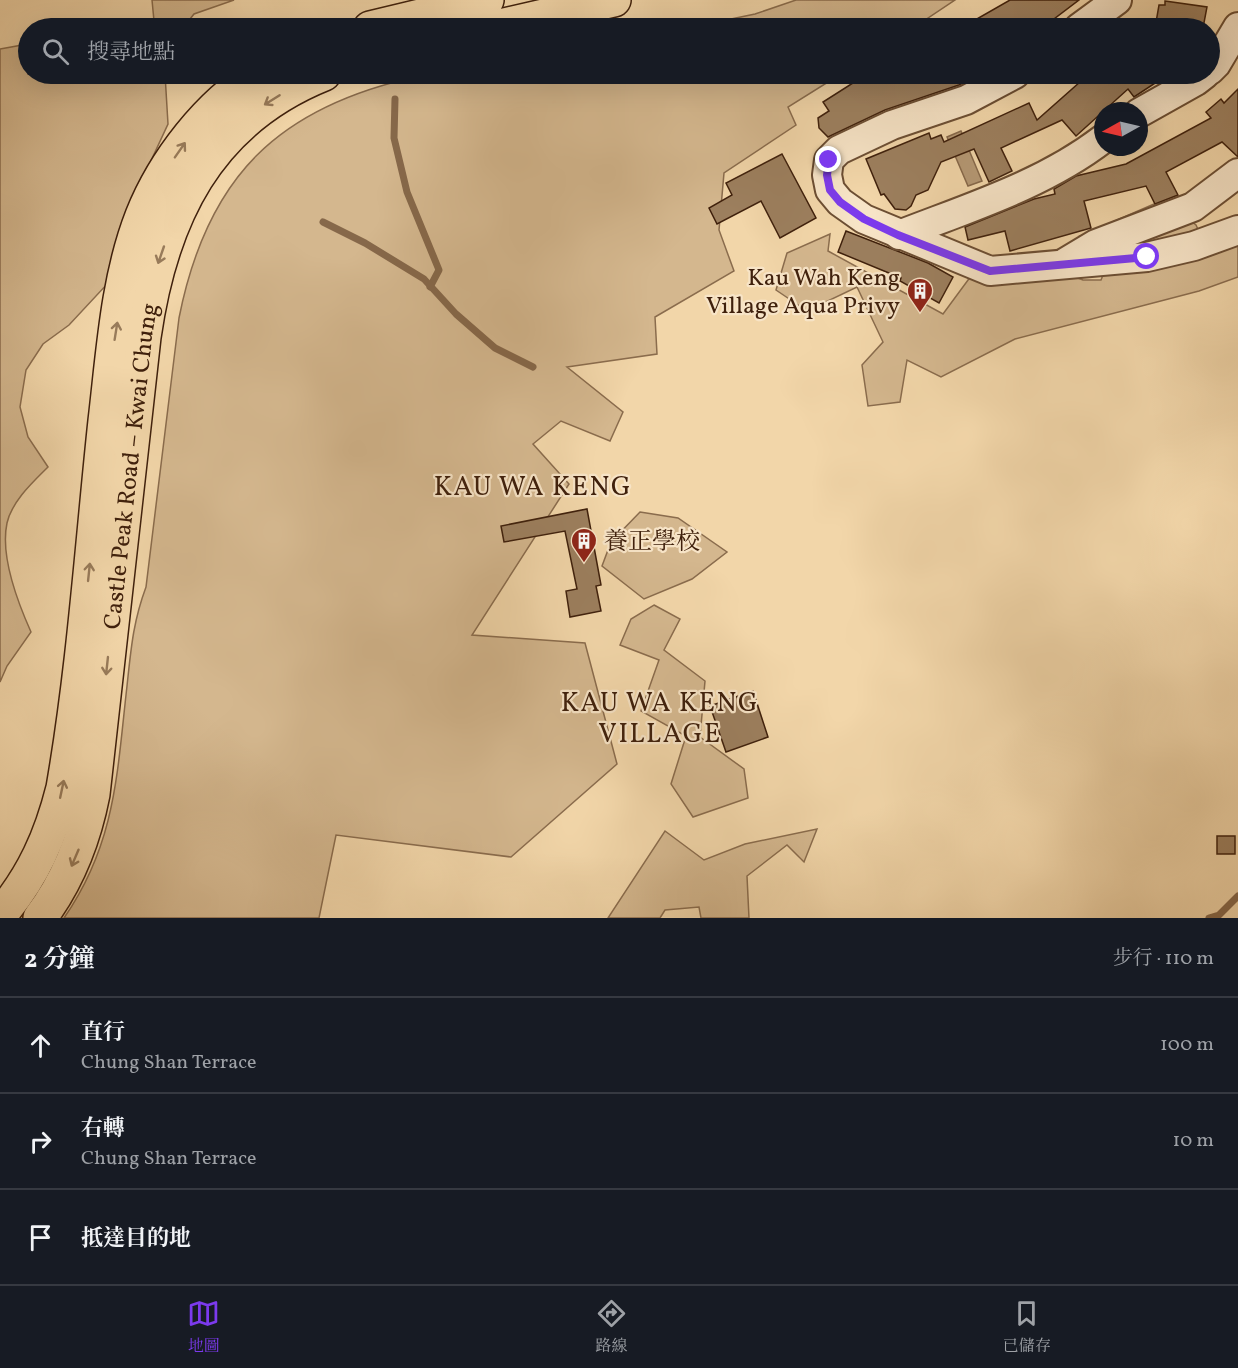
<!DOCTYPE html>
<html lang="zh-TW">
<head>
<meta charset="utf-8">
<style>
  body { margin:0; font-family:Vollkorn,"Noto Serif TC",serif; background:#20242c; color:#f1f3f6 }
  .compass { position:absolute; left:1094px; top:102px; width:54px; height:54px; border-radius:50%; background:#171b24; box-shadow:0 6px 24px #0002; rotate:262deg }
  .stop { position:absolute; width:18px; height:18px; margin:-14px; border:4px solid #7c3aed; border-radius:50%; background:#fff }
  .stop.end { background:#7c3aed; border-color:#fff; box-shadow:0 2px 6px #0008 }
  .list { margin:0; padding:0; list-style:none }
  h2 { display:flex; justify-content:space-between; align-items:center; height:78px; margin:0; padding:0 24px; font-size:26px }
  h2 small { font-size:20px; font-weight:400; color:#9ea1a6 }
  .list li { display:grid; grid-template-columns:39px 1fr auto; gap:18px; align-items:center; box-sizing:border-box; height:96px; padding:0 24px; border-top:2px solid #363941 }
  .list b { display:block; font-size:22px; white-space:nowrap }
  .list p { margin:0; font-size:20px; white-space:nowrap; color:#9ea1a6 }
  .list em { font-size:20px; font-style:normal; color:#9ea1a6 }
  .icon { flex:none; width:33px; height:33px; fill:none; stroke:currentColor; stroke-width:2; stroke-linecap:round; stroke-linejoin:round }
  .map { position:relative; flex:none; width:1238px; height:918px; overflow:hidden }
  .search { position:absolute; background:#171b24; box-shadow:0 6px 24px #0002; left:18px; right:18px; top:18px; height:66px; display:flex; align-items:center; gap:15px; box-sizing:border-box; padding:0 21px; border-radius:33px; color:#9ea1a6; font-size:22px }
  .sheet { height:366px; background:#171b24 }
  nav { display:flex; justify-content:space-around; align-items:center; box-sizing:border-box; height:84px; border-top:2px solid #363941; background:#171b24; font-size:16px; color:#9ea1a6 }
  nav a { display:grid; justify-items:center; gap:3px }
  nav .on { color:#7c3aed }
  .map>svg:first-child { display:block }
</style>
</head>
<body>
<div class="map">
<svg width="1238" height="918" viewBox="0 0 1238 918">
  <rect width="100%" height="100%" fill="#f2d6a9"/>
  <filter id="stains"><feTurbulence type="fractalNoise" baseFrequency=".00333" numOctaves="4"/><feColorMatrix values="0 0 0 0 .2 0 0 0 0 .09 0 0 0 0 .02 0 0 0 .5 -.17"/></filter>
  <radialGradient id="worn" r=".72"><stop offset=".6" stop-color="#630" stop-opacity="0"/><stop offset="1" stop-color="#630" stop-opacity=".3"/></radialGradient>
  <g fill="#d4b78e" stroke="#8a6c4d" stroke-width="1.5">
    <path d="M 152,0 L 234,0 L 194,14 L 183,28 L 113,28 L 154,21 Z"/>
    <path d="M 796,0 L 955,0 L 913,28 L 688,28 L 755,14 Z"/>
    <path d="M 28,44 L 28,74 L 165,74 L 168,124 L 123,221 L 110,281 L 69,325 L 43,344 L 26,370 L 20,407 L 28,437 L 48,467 C 33,482 12,501 7,523 C 0,556 18,603 31,632 L 7,666 L 0,682 L 0,49 Z"/>
    <path d="M 479,74 L 841,74 L 788,107 L 796,125 L 724,173 L 719,230 L 734,271 L 655,317 L 657,354 L 567,367 L 623,412 L 610,441 L 561,421 L 533,444 L 569,484 L 472,635 L 585,643 L 617,764 L 511,857 L 336,835 L 319,918 L 64,918 C 116,843 117,773 127,686 C 131,649 133,622 146,587 L 179,318 C 207,176 279,106 420,76 C 430,73 442,78 452,79 C 461,79 470,75 479,74 Z"/>
    <path d="M 1163,200 L 1196,225 L 1210,256 L 1238,243 L 1238,277 L 1199,291 L 1015,339 L 941,377 L 907,360 L 900,402 L 868,406 L 862,365 L 883,342 L 857,287 L 807,311 L 776,290 L 787,253 L 830,234 L 828,251 L 943,314 L 985,257 L 1025,259 L 1083,280 L 1101,280 L 1113,250 L 1080,236 Z"/>
    <path d="M 640,512 L 678,518 L 727,552 L 692,579 L 644,599 L 602,566 L 611,542 Z"/>
    <path d="M 654,605 L 680,619 L 664,650 L 705,681 L 700,737 L 744,769 L 748,798 L 693,817 L 671,784 L 686,736 L 641,711 L 659,660 L 620,645 L 631,619 Z"/>
    <path d="M 817,829 L 804,862 L 787,845 L 747,876 L 749,918 L 701,918 L 699,907 L 665,910 L 660,918 L 608,918 L 665,831 L 704,860 L 745,844 Z"/>
  </g>
  <path fill="#b59874" stroke="#86684a" stroke-width="1.5" d="M 961,131 L 982,181 L 968,186 L 947,137 Z"/>
  <g fill="none" stroke-linecap="round" stroke-linejoin="round">
    <g stroke="#86684a" stroke-width="7">
      <path d="M 395,99 L 394,138 L 407,192 L 439,270 L 430,287"/>
      <path d="M 323,222 L 365,243 L 424,279 L 456,314 L 495,348 L 533,367"/>
      <path d="M 1209,918 L 1219,915 L 1238,896"/>
    </g>
  </g>
  <g fill="#9c7f5e" stroke="#3f200c" stroke-width="1.5">
    <path d="M 1010,0 L 1079,0 L 1042,28 L 961,28 Z"/>
    <path d="M 1165,1 L 1207,7 L 1203,28 L 1155,28 L 1159,5 L 1165,5 Z"/>
    <path d="M 867,74 L 981,74 L 959,85 L 885,110 L 828,137 L 819,128 L 818,118 L 829,111 L 823,102 Z"/>
    <path d="M 1089,74 L 1169,74 L 1134,97 L 1128,89 L 1076,136 L 1062,120 L 1001,148 L 1012,171 L 989,182 L 974,149 L 941,162 L 928,190 L 916,195 L 911,206 L 906,210 L 895,209 L 884,194 L 881,195 L 866,159 L 929,133 L 931,139 L 941,135 L 944,142 L 1029,103 L 1037,120 Z"/>
    <path d="M 1238,89 L 1238,157 L 1222,142 L 1166,172 L 1178,195 L 1155,204 L 1146,186 L 1084,201 L 1091,228 L 1010,251 L 1005,231 L 968,240 L 965,227 L 1034,199 L 1055,194 L 1054,189 L 1076,176 L 1126,164 L 1211,118 L 1206,112 L 1221,99 L 1224,103 Z"/>
    <path d="M 782,154 L 816,218 L 780,238 L 761,201 L 717,224 L 709,208 L 732,195 L 726,183 Z"/>
    <path d="M 846,231 L 928,263 L 953,277 L 939,303 L 900,281 L 901,278 L 838,252 Z"/>
    <path d="M 587,509 L 601,585 L 596,586 L 601,611 L 570,617 L 566,591 L 577,589 L 565,531 L 504,542 L 501,526 Z"/>
    <path d="M 753,691 L 768,737 L 726,752 L 710,706 Z"/>
    <rect x="1217" y="836" width="18" height="18"/>
  </g>
  <g fill="none" stroke-linecap="round" stroke-linejoin="round">
    <defs>
      <g id="minor">
        <path d="M 1079,28 L 1117,0"/>
        <path d="M 1210,70 L 1216,64 L 1238,27"/>
        <path d="M 1015,74 L 966,100 L 892,125 L 839,150 L 829,160 L 827,175 L 830,190 L 840,202 L 864,219 L 990,271 L 1147,257 L 1194,246 L 1238,230"/>
        <path d="M 1139,113 L 1196,81 L 1205,74"/>
        <path d="M 899,235 C 968,208 1043,185 1103,139"/>
        <path d="M 1066,262 L 1096,244 L 1193,207 L 1238,173"/>
      </g>
      <g id="major">
        <path d="M 370,28 L 487,0"/>
        <path d="M 491,28 L 614,0"/>
        <path d="M 0,915 C 33,877 51,836 63,788 C 84,667 92,543 105,421 C 113,354 117,280 142,216 C 164,161 208,104 258,74"/>
        <path id="s1" d="M 40,918 C 68,881 84,840 93,794 L 144,337 C 161,218 207,121 324,74"/>
      </g>
    </defs>
    <use href="#minor" stroke="#6c4e33" stroke-width="32"/>
    <use href="#major" stroke="#3f200c" stroke-width="36"/>
    <use href="#minor" stroke="#f7e4c7" stroke-width="28"/>
    <use href="#major" stroke="#f2d6a9" stroke-width="33"/>
  </g>
  <defs><path id="oneway-shaft" d="M-6 0H5M1.5-3L5.5 0L1.5 3" fill="none" stroke-width="1.6" stroke-linecap="round" stroke-linejoin="round" transform="scale(1.5)"/></defs>
  <g stroke="#987b5a">
    <use href="#oneway-shaft" transform="translate(272 100) rotate(148)"/>
    <use href="#oneway-shaft" transform="translate(180 150) rotate(-55)"/>
    <use href="#oneway-shaft" transform="translate(161 255) rotate(109)"/>
    <use href="#oneway-shaft" transform="translate(116 331) rotate(-81)"/>
    <use href="#oneway-shaft" transform="translate(89 572) rotate(-84)"/>
    <use href="#oneway-shaft" transform="translate(107 666) rotate(96)"/>
    <use href="#oneway-shaft" transform="translate(62 789) rotate(-78)"/>
    <use href="#oneway-shaft" transform="translate(75 858) rotate(113)"/>
  </g>
  <g fill="none" stroke-linecap="round" stroke-linejoin="round">
    <path stroke="#7c3aed" stroke-width="8" d="M 829,160 L 827,175 L 830,190 L 840,202 L 864,219 L 898,235 L 990,271 L 1147,257"/>
  </g>
  <defs>
    <symbol id="building-pin" viewBox="-11 -11 22 30"><path d="M0 17L-7.5 6A9.5 9.5 0 1 1 7.5 6Z" fill="#8f2418" stroke="#f7e4c7"/><path d="M-4-6H4V6H1V3H-1V6H-4ZM-2.5-4.3h1.7v1.8h-1.7ZM.8-4.3h1.7v1.8H.8ZM-2.5-1h1.7V.8h-1.7ZM.8-1h1.7V.8H.8Z" fill="#fff"/></symbol>
  </defs>
  <g fill-rule="evenodd">
    <use href="#building-pin" x="905" y="276" width="30" height="40"/>
    <use href="#building-pin" x="569" y="526" width="30" height="40"/>
  </g>
  <g text-anchor="middle" stroke-width="4.5" stroke-linejoin="round" paint-order="stroke">
    <g font-size="24" fill="#3f200c" stroke="#f7e4c7" text-anchor="end">
      <text x="900" y="285">Kau Wah Keng<tspan x="900" dy="28">Village Aqua Privy</tspan></text>
      <text x="604" y="549" text-anchor="start">養正學校</text>
    </g>
    <g font-size="24" fill="#3f200c" stroke="#f7e4c7">
      <text dy="8" stroke="none"><textPath href="#s1" startOffset="466">Castle Peak Road – Kwai Chung</textPath></text>
    </g>
    <g font-size="27" letter-spacing="1.5" fill="#3f200c" stroke="#f7e4c7">
      <text x="533" y="495">KAU WA KENG</text>
      <text x="660" y="711">KAU WA KENG<tspan x="660" dy="31">VILLAGE</tspan></text>
    </g>
  </g>
  <rect width="100%" height="100%" filter="url(#stains)"/>
  <rect width="100%" height="100%" fill="url(#worn)"/>
</svg>
<svg class="compass" viewBox="-18 -18 36 36"><path d="M0-13l5 13h-10z" fill="#e53935"/><path d="M0 13l5-13h-10z" fill="#9ea1a6"/></svg>
<div class="stop" style="left:1147px;top:257px"></div>
<div class="stop end" style="left:829px;top:160px"></div>
<div class="search"><svg class="icon" aria-label="search" viewBox="0 0 24 24"><circle cx="10" cy="10" r="6"/><path d="M15 15l6 6"/></svg>搜尋地點</div>
</div>
<section class="sheet">
<h2>2 分鐘<small>步行 · 110 m</small></h2>
<ul class="list">
<li><svg class="icon" aria-label="ahead" viewBox="0 0 24 24"><path d="M12 20V5M6 11l6-6 6 6"/></svg><div><b>直行</b><p>Chung Shan Terrace</p></div><em>100 m</em></li>
<li><svg class="icon" aria-label="right" viewBox="0 0 24 24"><path d="M7 20v-9h11M14 6l5 5-5 5"/></svg><div><b>右轉</b><p>Chung Shan Terrace</p></div><em>10 m</em></li>
<li><svg class="icon" aria-label="arrive" viewBox="0 0 24 24"><path d="M6 21V4h12l-3 4 3 4H6"/></svg><div><b>抵達目的地</b></div></li>
</ul>
</section>
<nav>
<a class="on"><svg class="icon" aria-label="map" viewBox="0 0 24 24"><path d="M3 6l6-2 6 2 6-2v14l-6 2-6-2-6 2zM9 4v14M15 6v14"/></svg>地圖</a>
<a><svg class="icon" aria-label="directions" viewBox="0 0 24 24"><path d="M12 3l9 9-9 9-9-9zM9 14v-3h6M13 9l2 2-2 2"/></svg>路線</a>
<a><svg class="icon" aria-label="saved" viewBox="0 0 24 24"><path d="M7 4h10v16l-5-4-5 4z"/></svg>已儲存</a>
</nav>
</body>
</html>
